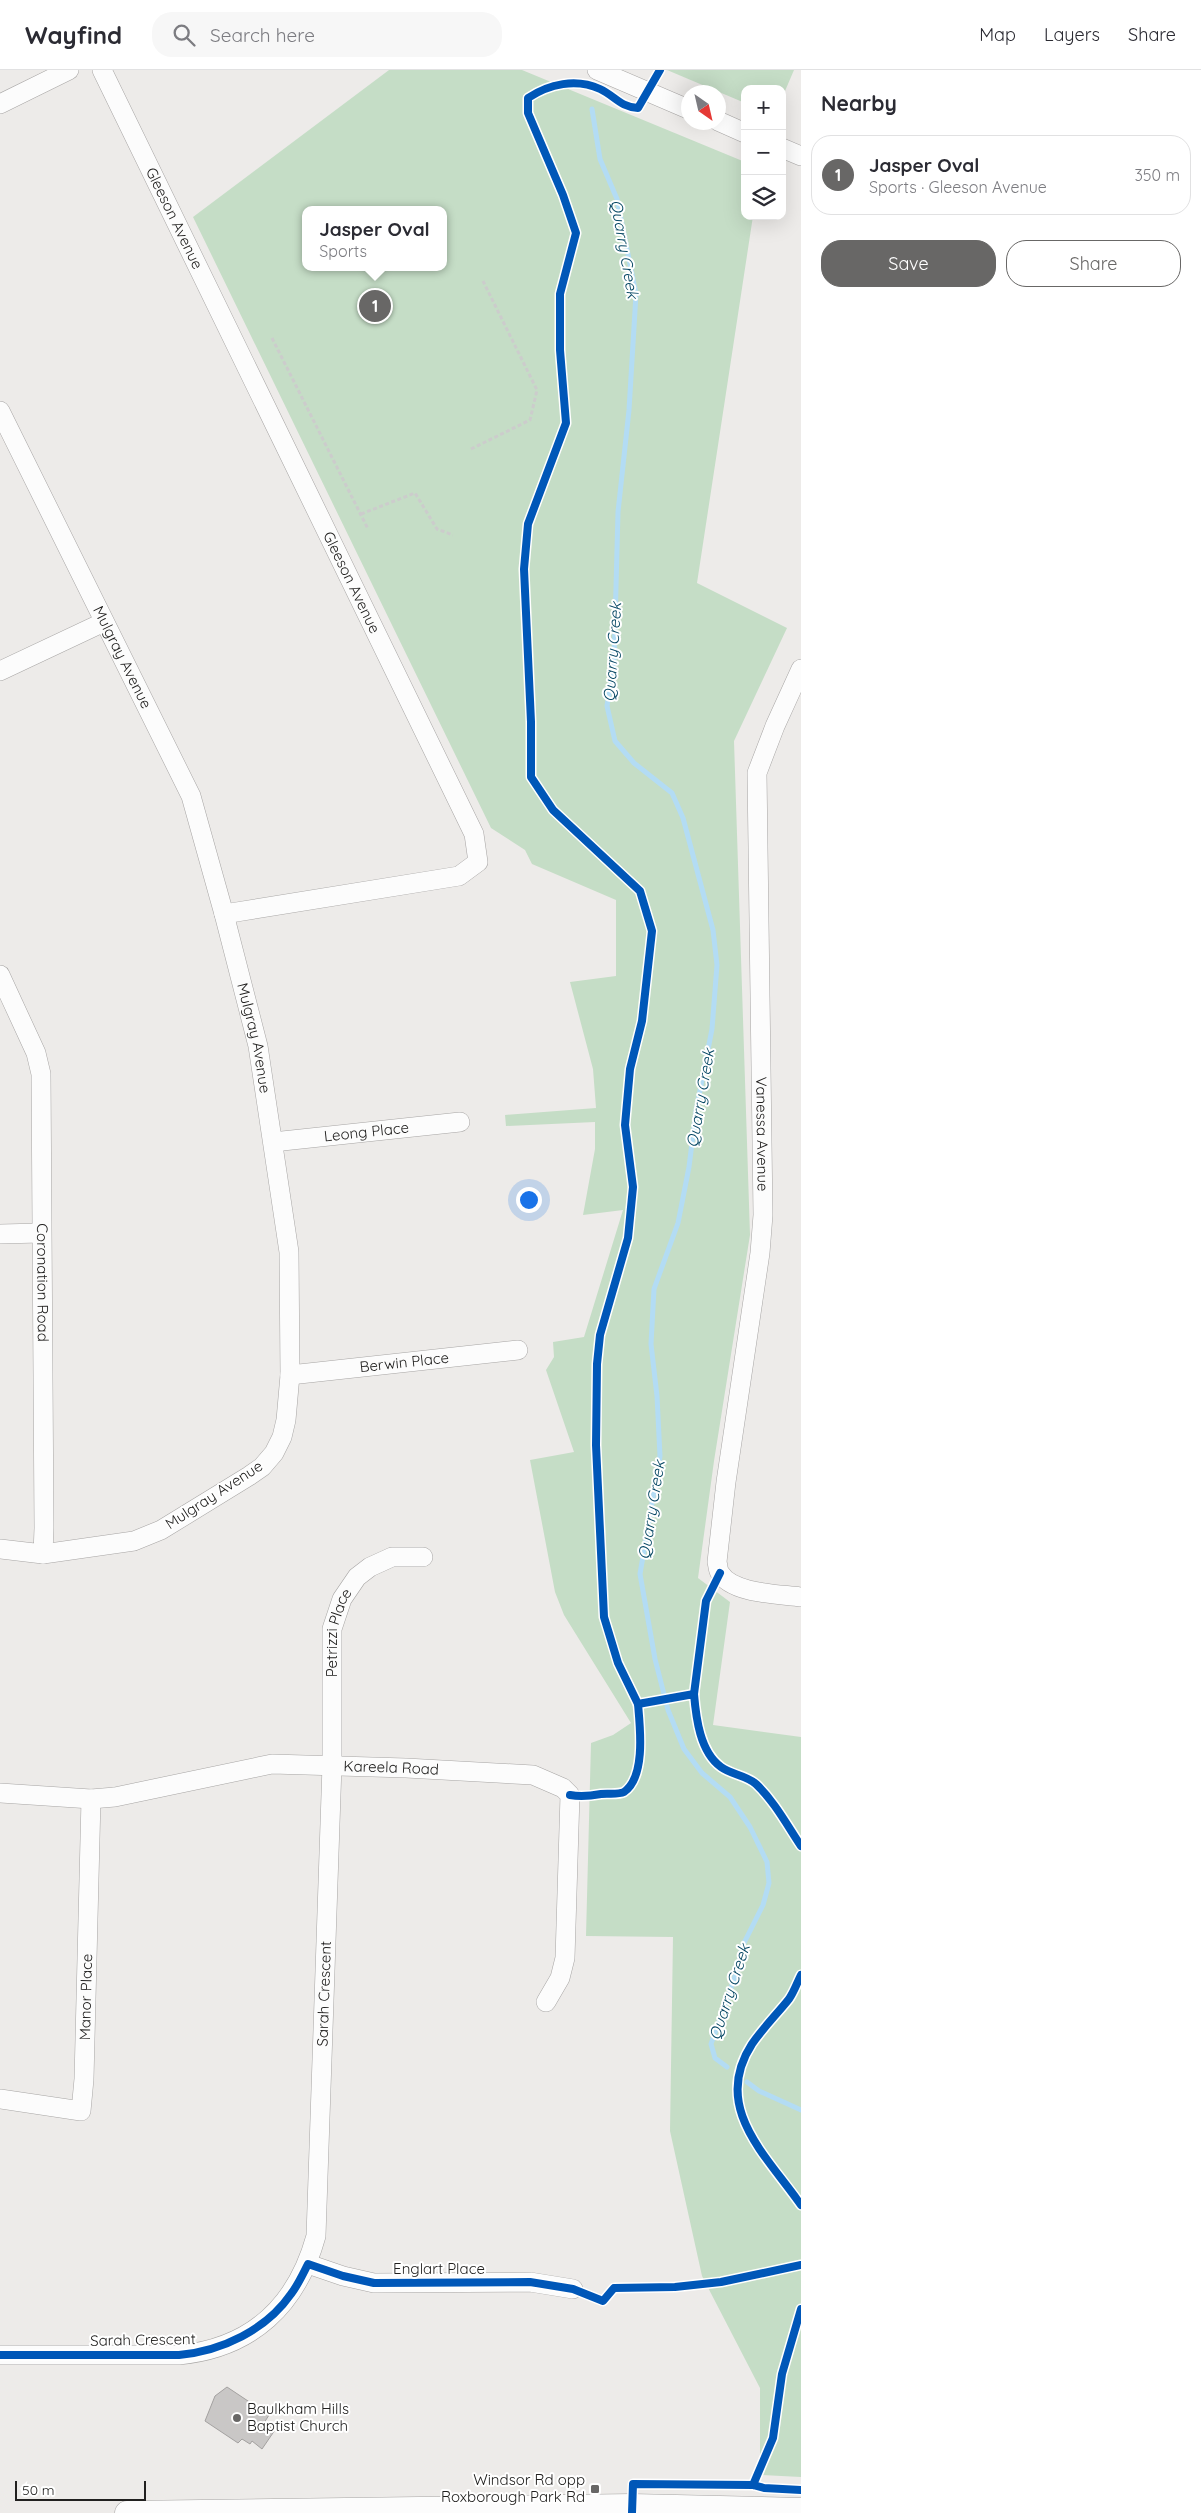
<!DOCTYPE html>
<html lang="en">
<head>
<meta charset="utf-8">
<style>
  body { margin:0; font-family:Quicksand,sans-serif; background:#f7f7f7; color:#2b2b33 }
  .controls { position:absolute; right:15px; top:15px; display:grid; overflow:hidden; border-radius:10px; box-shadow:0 5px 20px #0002 }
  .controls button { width:45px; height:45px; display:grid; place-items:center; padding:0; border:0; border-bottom:1px solid #e1e1e2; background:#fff; color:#2b2b33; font:25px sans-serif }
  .compass { position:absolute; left:681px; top:15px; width:45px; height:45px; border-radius:50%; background:#fff; box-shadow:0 5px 20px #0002; rotate:146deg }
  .scale { position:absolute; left:15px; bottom:12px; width:131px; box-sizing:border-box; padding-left:5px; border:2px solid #21201f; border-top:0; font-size:14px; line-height:18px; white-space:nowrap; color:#21201f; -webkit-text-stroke:4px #fff; paint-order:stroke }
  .you { position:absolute; left:528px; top:1129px; width:18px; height:18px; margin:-12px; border:4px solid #fff; border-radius:50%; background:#1a73e8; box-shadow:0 0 0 8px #1a73e833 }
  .badge { display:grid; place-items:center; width:32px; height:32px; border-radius:50%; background:#686766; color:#fff; font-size:16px; font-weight:700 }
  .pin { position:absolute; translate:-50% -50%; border:2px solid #fff; box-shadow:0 1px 5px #0006 }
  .popup { position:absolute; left:302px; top:136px; width:145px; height:65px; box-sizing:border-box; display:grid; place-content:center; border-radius:10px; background:#fff; filter:drop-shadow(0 1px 4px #0005); font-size:16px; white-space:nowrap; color:#7c7c81 }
  .popup b { font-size:19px; color:#2b2b33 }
  .popup::after { content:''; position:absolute; left:50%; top:100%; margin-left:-10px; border:10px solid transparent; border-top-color:#fff }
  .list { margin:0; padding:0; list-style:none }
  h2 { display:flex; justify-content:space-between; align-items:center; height:65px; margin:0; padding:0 20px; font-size:21px }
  h2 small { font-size:16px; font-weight:400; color:#7c7c81 }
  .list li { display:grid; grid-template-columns:32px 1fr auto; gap:15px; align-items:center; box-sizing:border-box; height:80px; margin:0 10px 10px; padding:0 10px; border:1px solid #e1e1e2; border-radius:20px }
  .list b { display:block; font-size:19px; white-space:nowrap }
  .list p { margin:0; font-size:16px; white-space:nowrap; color:#7c7c81 }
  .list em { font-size:16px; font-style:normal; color:#7c7c81 }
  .actions { display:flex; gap:10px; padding:15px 20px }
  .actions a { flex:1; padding:11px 0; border:1px solid #686766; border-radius:20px; text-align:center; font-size:18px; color:#686766 }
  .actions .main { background:#686766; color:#fff }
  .icon { flex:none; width:28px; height:28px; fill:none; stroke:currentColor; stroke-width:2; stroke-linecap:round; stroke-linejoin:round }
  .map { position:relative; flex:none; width:801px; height:2443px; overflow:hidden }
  header { display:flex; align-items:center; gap:30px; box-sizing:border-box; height:70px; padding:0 25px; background:#fff; border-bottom:1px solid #e1e1e2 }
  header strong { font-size:24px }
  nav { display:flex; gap:28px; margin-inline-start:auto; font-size:18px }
  .search { width:350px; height:45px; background:#f7f7f7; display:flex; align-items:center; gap:12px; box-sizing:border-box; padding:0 18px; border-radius:20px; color:#7c7c81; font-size:19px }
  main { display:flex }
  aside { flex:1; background:#fff }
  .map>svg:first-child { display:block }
</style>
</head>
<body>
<header>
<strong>Wayfind</strong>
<div class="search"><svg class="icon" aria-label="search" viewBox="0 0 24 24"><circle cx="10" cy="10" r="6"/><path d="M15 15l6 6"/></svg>Search here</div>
<nav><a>Map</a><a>Layers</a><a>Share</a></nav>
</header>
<main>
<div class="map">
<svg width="801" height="2443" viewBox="0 0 801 2443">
  <rect width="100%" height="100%" fill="#edebe9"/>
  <g fill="#c5ddc6" fill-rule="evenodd">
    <path d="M 389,0 L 522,0 L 745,92 L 745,146 L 753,146 L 697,513 L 787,558 L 734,671 L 750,1165 L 714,1391 L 698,1508 L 730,1532 L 713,1655 L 801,1667 L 801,2407 L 760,2405 L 760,2318 L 702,2206 L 670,2061 L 673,1867 L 586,1866 L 591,1673 L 613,1665 L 631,1653 L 564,1545 L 555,1522 L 530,1390 L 574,1382 L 546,1300 L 554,1287 L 553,1272 L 584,1267 L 623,1140 L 583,1145 L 595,1079 L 595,1052 L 506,1056 L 505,1045 L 596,1038 L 593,999 L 570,912 L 616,906 L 616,830 L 532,794 L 525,780 L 491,758 L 193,147 ZM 306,140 L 444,140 L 444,197 L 306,197 Z"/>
    <path d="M 667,0 L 794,0 L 782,28 L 782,19 L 745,19 L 745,33 Z"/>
  </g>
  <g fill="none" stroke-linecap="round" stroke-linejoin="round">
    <g stroke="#b3dcf4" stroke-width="5">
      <path d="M 592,39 L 600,89 L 617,129 L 636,224 L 629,340 L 618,442 L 614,592 L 607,636 L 615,671 L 634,693 L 672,723 L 683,748 L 713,860 L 717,895 L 712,959 L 696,1041 L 689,1097 L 678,1153 L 654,1219 L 651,1274 L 657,1326 L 660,1386 L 640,1504 L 655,1589 L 668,1640 L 684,1679 L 702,1703 L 730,1727 L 750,1757 L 767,1792 L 769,1813 L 763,1835 L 742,1877 L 738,1898 L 711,1974 L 715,1988 L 727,1997"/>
      <path d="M 747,2012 L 759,2021 L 801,2040"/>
    </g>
  </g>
  <path fill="#c9c7c6" stroke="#a3a1a0" d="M 227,2317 L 269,2345 L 264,2353 L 275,2360 L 262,2379 L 252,2371 L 250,2374 L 242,2369 L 238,2373 L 205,2351 L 215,2326 Z"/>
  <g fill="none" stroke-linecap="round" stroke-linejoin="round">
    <defs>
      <g id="minor">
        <path id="s1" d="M 102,0 L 474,764 L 478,792 L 459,806 L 224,844"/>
        <path d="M 597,0 L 688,39"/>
        <path d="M 0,34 L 69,0"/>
        <path d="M 718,51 L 745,63"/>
        <path d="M 782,78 L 801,86"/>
        <path id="s2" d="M 0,341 L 191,726 L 224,844 L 258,976 L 289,1182 L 290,1305 L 286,1350 L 282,1367 L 274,1383 L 262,1397 L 249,1406 L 161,1460 L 134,1471 L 43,1484"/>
        <path id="s3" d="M 801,599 L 775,656 L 757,703 L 763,1145 L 760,1183 L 726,1412 L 717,1492 C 718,1495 718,1501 720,1503 C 732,1524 780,1524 801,1527"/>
        <path d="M 0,601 L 104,552"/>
        <path id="s4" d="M 0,905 L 36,983 L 41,1004 L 44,1458 L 43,1484 L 0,1479"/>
        <path id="s5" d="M 273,1072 L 460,1052"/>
        <path d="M 0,1164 L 41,1163"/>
        <path id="s6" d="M 290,1305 L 518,1280"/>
        <path id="s7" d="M 0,1723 L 91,1729 L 115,1727 L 272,1694 L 406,1698 L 533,1705 L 563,1718 L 570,1725 L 565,1888 L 560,1908 L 546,1932"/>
        <path id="s8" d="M 0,2029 L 81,2041 L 84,2009 L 91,1729"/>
        <path d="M 308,2194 L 343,2206 L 374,2213 L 530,2212 L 573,2219"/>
        <path id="s9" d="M 0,2285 L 179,2285 C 252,2278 297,2235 316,2166 L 332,1695 L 332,1559 L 342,1529 L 357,1507 L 370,1497 L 392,1487 L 423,1487"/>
      </g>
      <path id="major" d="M 127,2443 L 632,2436 L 801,2440"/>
    </defs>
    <use href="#minor" stroke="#a7a5a4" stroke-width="20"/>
    <use href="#major" stroke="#a7a5a4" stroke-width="25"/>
    <g stroke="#ccc" stroke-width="3" stroke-dasharray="4 2.5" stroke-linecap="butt">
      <path d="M 272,268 L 368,459"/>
      <path d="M 471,379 L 530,350 L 537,320 L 483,211"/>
      <path d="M 361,444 L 415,423 L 437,459 L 453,465"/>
    </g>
    <use href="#minor" stroke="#fcfcfc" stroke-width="19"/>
    <use href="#major" stroke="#fcfcfc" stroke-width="24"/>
    <defs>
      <g id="cycleway">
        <path d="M 660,0 L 638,38 C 620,37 615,26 600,19 C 576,8 549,14 528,28 L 528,43 L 563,125 L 576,163 L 560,224 L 560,280 L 566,353 L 528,454 L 524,499 L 531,652 L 531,707 L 553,740 L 640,821 L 652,861 L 642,951 L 630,999 L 625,1055 L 633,1117 L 628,1168 L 600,1265 L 597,1294 L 596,1375 L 604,1547 L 618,1593 L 638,1634 L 694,1624 C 696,1648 700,1682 721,1697 C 732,1705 746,1705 756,1714 C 774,1731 787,1755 801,1776"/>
        <path d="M 694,1624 L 706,1531 L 720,1503"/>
        <path d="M 570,1725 C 581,1727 590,1726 601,1724 C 607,1723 618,1725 624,1722 C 646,1707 640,1657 638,1634"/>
        <path d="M 801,1905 C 797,1913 794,1922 789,1929 C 777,1944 763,1958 752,1974 C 711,2037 766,2085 801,2135"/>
        <path d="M 0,2285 L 179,2285 C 222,2281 266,2260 291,2224 C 298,2215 303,2204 308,2194 L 343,2206 L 374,2213 L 530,2212 L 573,2219 L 603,2231 L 614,2218 L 675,2217 L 721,2212 L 801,2195"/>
        <path d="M 753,2415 L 773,2368 L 782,2304 L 801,2239"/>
        <path d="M 632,2443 L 633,2414 L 753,2415 L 764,2418 L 801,2420"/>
      </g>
    </defs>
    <use href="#cycleway" stroke="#fff" stroke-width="11"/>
    <use href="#cycleway" stroke="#0057b8" stroke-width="8"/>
  </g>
  <g fill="#686766" stroke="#fff" stroke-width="2">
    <circle cx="237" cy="2348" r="5"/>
    <rect x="590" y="2414" width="10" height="10" rx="2.5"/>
  </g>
  <g text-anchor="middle" stroke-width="4" stroke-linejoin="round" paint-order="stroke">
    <g font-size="15" fill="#21201f" stroke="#fff">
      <text dy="5" stroke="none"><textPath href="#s1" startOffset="165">Gleeson Avenue</textPath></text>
      <text dy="5" stroke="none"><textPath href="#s1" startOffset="570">Gleeson Avenue</textPath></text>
      <text dy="5" stroke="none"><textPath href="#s2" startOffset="275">Mulgray Avenue</textPath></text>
      <text dy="5" stroke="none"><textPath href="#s2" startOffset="680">Mulgray Avenue</textPath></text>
      <text dy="5" stroke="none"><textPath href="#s5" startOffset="94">Leong Place</textPath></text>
      <text dy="5" stroke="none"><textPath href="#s3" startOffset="474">Vanessa Avenue</textPath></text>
      <text dy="5" stroke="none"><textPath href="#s4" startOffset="316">Coronation Road</textPath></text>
      <text dy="5" stroke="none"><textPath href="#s6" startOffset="115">Berwin Place</textPath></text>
      <text transform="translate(214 1425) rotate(-33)" y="5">Mulgray Avenue</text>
      <text dy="5" stroke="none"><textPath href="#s9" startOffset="978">Petrizzi Place</textPath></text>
      <text dy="5" stroke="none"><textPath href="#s7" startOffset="395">Kareela Road</textPath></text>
      <text dy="5" stroke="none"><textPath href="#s9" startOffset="616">Sarah Crescent</textPath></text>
      <text dy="5" stroke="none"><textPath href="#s8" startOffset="196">Manor Place</textPath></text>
      <text x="439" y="2204">Englart Place</text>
      <text transform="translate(143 2270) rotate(-1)" y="5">Sarah Crescent</text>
    </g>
    <g font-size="15" fill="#21201f" stroke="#fff" text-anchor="start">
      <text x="247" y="2344">Baulkham Hills<tspan x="247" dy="17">Baptist Church</tspan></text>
      <text x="585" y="2415" text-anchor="end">Windsor Rd opp<tspan x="585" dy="17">Roxborough Park Rd</tspan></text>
    </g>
    <g font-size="16" font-style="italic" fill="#044663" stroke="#fff">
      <text transform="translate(625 179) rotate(80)" y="6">Quarry Creek</text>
      <text transform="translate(612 582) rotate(-86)" y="6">Quarry Creek</text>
      <text transform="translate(700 1028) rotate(-80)" y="6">Quarry Creek</text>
      <text transform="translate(651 1440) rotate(-81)" y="6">Quarry Creek</text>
      <text transform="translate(729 1922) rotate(-72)" y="6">Quarry Creek</text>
    </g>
  </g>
</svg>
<div class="controls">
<button>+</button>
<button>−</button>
<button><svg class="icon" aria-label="layers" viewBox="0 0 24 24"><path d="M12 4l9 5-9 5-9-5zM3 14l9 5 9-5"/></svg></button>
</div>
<svg class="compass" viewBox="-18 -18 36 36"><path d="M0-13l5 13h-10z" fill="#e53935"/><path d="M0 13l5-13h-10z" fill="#7c7c81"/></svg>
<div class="scale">50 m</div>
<div class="you"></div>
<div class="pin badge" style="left:375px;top:236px">1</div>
<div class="popup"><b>Jasper Oval</b>Sports</div>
</div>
<aside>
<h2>Nearby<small></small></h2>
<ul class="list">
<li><span class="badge">1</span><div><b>Jasper Oval</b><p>Sports · Gleeson Avenue</p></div><em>350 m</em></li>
</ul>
<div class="actions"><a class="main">Save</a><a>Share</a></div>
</aside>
</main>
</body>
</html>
